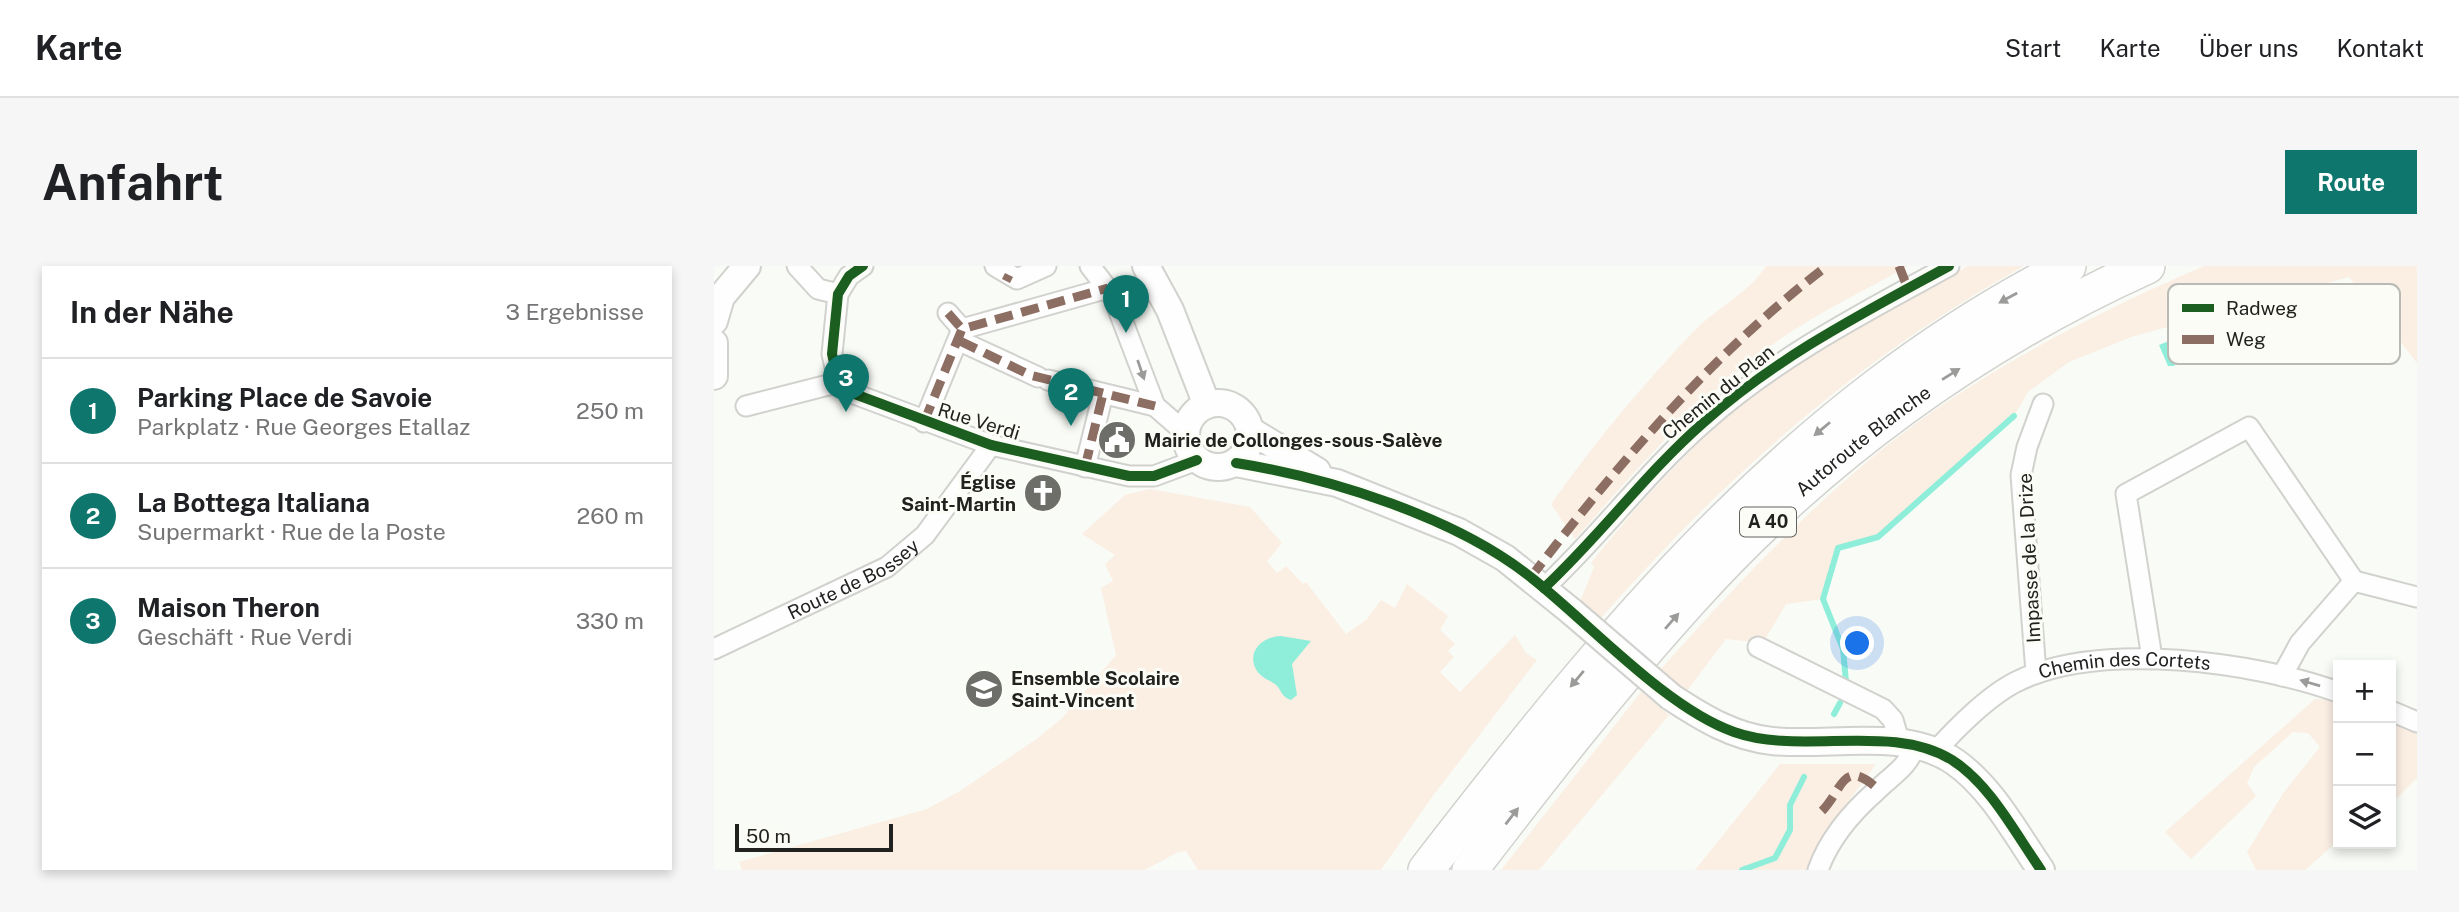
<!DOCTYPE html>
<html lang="de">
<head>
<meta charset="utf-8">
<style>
  body { margin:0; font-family:"Public Sans",sans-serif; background:#f6f6f6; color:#202124 }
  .controls { position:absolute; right:21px; bottom:21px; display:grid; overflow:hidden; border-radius:0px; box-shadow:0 4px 10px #0003 }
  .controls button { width:63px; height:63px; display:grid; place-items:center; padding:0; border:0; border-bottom:2px solid #e0e0e0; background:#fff; color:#202124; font:35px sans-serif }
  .scale { position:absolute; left:21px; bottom:18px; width:158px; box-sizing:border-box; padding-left:7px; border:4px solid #21211f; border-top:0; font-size:19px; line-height:24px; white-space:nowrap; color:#21211f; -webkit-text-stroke:5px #fafcf5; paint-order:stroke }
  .you { position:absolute; left:1144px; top:378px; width:24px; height:24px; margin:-18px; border:5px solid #fff; border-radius:50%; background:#1a73e8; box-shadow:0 0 0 10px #1a73e833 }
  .badge { display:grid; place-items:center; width:46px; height:46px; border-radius:50%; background:#0f766e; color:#fff; font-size:23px; font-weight:700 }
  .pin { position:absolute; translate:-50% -58px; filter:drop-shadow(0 2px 4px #0008) }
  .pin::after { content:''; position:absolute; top:37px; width:24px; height:21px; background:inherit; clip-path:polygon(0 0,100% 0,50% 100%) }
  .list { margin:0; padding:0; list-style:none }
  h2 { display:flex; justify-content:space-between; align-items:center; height:91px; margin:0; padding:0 28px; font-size:30px }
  h2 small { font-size:23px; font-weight:400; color:#757577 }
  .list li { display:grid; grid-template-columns:46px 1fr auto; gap:21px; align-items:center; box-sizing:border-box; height:105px; padding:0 28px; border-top:2px solid #e0e0e0 }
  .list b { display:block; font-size:26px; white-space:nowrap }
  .list p { margin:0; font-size:23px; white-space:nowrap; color:#757577 }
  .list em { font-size:23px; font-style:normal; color:#757577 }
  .icon { flex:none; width:38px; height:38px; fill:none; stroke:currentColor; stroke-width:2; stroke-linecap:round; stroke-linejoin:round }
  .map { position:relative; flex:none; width:1703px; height:604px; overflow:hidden; border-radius:0px }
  header { display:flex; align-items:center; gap:42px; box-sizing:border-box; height:98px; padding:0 35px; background:#fff; border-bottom:2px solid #e0e0e0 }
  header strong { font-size:33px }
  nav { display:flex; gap:38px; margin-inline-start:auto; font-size:24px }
  .intro { display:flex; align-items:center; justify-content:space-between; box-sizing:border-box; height:168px; padding:0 42px }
  h1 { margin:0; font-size:49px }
  .button { padding:18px 32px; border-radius:0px; background:#0f766e; color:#fff; font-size:24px; font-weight:700 }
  main { display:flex; gap:42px; padding:0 42px }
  aside { flex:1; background:#fff; border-radius:0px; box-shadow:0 4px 10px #0003 }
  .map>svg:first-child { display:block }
</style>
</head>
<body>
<header>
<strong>Karte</strong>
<nav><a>Start</a><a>Karte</a><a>Über uns</a><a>Kontakt</a></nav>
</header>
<div class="intro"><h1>Anfahrt</h1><a class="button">Route</a></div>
<main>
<aside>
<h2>In der Nähe<small>3 Ergebnisse</small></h2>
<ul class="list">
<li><span class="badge">1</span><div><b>Parking Place de Savoie</b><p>Parkplatz · Rue Georges Etallaz</p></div><em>250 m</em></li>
<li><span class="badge">2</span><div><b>La Bottega Italiana</b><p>Supermarkt · Rue de la Poste</p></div><em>260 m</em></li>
<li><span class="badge">3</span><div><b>Maison Theron</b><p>Geschäft · Rue Verdi</p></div><em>330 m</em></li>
</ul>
</aside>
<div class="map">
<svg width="1703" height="604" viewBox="0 0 1703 604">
  <rect width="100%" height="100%" fill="#f9fbf6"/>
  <g fill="#fbeee3">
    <path d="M 1052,0 L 1194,0 C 1148,26 1097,50 1055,81 C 980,136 922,204 861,273 L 837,238 C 881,176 928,119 981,64 C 1004,41 1035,27 1052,0 Z"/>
    <path d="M 1254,0 L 1310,0 C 1144,92 1012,210 887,352 L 866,336 L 880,301 L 877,297 C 928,233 983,172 1048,122 C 1112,74 1184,38 1254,0 Z"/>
    <path d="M 1490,0 L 1703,0 L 1703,97 L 1635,11 L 1417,71 L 1355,96 L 1314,126 L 1300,150 L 1164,271 L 1124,282 L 1109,333 L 1072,338 L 1049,377 L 1012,373 L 972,426 L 947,403 C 1010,332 1075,262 1148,200 C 1249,114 1370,52 1490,0 Z"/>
    <path d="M 436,223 L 536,241 L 568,277 L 553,295 L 563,307 L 572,300 L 589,318 L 592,316 L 632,368 L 652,354 L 667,334 L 681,342 L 693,318 L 734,350 L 726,364 L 741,378 L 734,385 L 740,391 L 726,406 L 746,426 L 801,369 L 812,387 L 823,394 L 718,531 L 667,604 L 484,604 L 472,585 L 464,586 L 431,604 L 28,604 L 25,596 L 213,543 L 246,525 L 324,472 L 348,452 L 402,389 L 387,322 L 399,315 L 391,298 L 401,289 L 368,268 L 411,229 Z"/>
    <path d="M 927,426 L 955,449 L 825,604 L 787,604 Z"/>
    <path d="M 1601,433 L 1624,434 L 1624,575 L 1591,604 L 1542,604 L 1533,586 L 1570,526 L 1606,481 L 1594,467 L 1579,466 L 1540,501 L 1533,517 L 1542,530 L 1477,593 L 1451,566 Z"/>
    <path d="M 1677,452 L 1703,462 L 1703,512 L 1677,538 Z"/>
    <path d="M 1066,498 L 1162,498 L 1111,567 L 1093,604 L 981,604 Z"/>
  </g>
  <g fill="#8feeda">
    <path d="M 1455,75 L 1464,95 L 1460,100 L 1454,100 L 1445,79 Z"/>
    <path d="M 567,370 L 597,375 L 578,398 L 583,429 L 577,434 C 567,431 568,424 561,418 C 555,414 548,412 543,405 C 531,386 549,370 567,370 Z"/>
  </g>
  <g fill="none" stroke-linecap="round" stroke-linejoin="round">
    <g stroke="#8feeda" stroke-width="6">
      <path d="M 1132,416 L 1129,383 L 1109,333 L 1124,282 L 1164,271 L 1300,150"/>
      <path d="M 1120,448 L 1126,437"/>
      <path d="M 1028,604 L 1061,592 L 1076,564 L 1076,539 L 1090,511"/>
    </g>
    <defs>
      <g id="street">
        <path d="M 83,0 L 104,23 L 124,28"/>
        <path d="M 149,0 L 135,10 L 124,28 L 118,88 L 123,110 L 138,127 L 277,179 L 415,210 L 440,210 L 483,194"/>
        <path d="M 281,0 L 303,13 L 332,0"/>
        <path d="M 376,0 L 399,30 L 441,140 L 472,167"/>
        <path d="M 234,47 L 248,63"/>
        <path d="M 246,75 L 324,111"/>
        <path d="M 334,114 L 441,140"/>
        <path d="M 32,140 L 126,116"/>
        <path d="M 210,156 L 248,63 L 394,22"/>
        <path d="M 371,201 L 389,128"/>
        <path d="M 830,322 C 886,270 931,208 989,157 C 1063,91 1149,47 1235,0"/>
        <path d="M 1044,381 L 1169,443 L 1179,454 L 1186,478"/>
        <path id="s1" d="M 0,383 L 173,301 L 211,269 L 277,179"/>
        <path d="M 1438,392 L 1412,228 L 1535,161 L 1640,315"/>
        <path d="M 1322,407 L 1307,209 L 1313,181 L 1329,138"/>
        <path d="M 1568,410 L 1586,377 L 1640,315 L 1703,331"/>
        <path d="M 1677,445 L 1703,456"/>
        <path id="s2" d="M 1221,486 C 1242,462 1277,427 1306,414 C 1388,375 1541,396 1624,426"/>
        <path d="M 1104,604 C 1115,573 1137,547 1162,525 C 1178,509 1192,503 1201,481"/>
      </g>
      <g id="secondary">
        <path d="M 432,0 L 456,44 L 493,139"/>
        <path d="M 0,55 L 7,31 L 33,0"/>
        <path d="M 0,77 L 0,110"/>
        <circle cx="504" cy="169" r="32"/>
        <path d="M 537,165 L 603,205"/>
        <path d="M 522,197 L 623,217 L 745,266 L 791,292 L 858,346"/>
        <path d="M 957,431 C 989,452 1020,471 1058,475 C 1116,481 1191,461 1241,496 C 1278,522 1302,568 1327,604"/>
      </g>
      <g id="highway">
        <path d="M 712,604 C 895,367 1081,138 1354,0"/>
        <path id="s3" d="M 756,604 C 827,511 899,419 977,333 C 1104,192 1260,78 1433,0"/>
      </g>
    </defs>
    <use href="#street" stroke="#d1d2ce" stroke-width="23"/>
    <use href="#secondary" stroke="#d1d2ce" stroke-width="30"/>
    <use href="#highway" stroke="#d1d2ce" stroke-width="38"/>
    <use href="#street" stroke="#fefefe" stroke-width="19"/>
    <use href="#secondary" stroke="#fefefe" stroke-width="26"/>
    <use href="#highway" stroke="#fefefe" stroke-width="35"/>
    <defs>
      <path id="secondary-bridge" d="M 858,346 L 957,431"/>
    </defs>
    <use href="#secondary-bridge" stroke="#d1d2ce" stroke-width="30" stroke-linecap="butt"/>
    <use href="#secondary-bridge" stroke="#fefefe" stroke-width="26"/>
    <g stroke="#8d6e63" stroke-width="9" stroke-dasharray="18 9" stroke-linecap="butt">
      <path d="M 1185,0 L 1194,23"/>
      <path d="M 292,15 L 295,9"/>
      <path d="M 234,47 L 248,63"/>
      <path d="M 246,75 L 316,109 L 441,140"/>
      <path d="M 210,156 L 248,63 L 394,22"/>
      <path d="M 371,201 L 389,128"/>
      <path d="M 817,311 C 902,200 1001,85 1113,0"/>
      <path d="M 1108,545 C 1129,524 1128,491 1164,523"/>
    </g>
    <defs>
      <g id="cycleway">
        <path d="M 149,0 L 135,10 L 124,28 L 118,88 L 123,110 L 138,127 L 277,179 L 415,210 L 440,210 L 483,194"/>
        <path d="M 522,197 C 617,212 744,252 819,313 C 877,359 952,442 1020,466 C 1087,490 1177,456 1238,494 C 1276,518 1301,567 1327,604"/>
        <path d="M 830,322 C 886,270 931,208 989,157 C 1063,91 1149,47 1235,0"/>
      </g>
    </defs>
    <use href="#cycleway" stroke="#fafcf5" stroke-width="15"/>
    <use href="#cycleway" stroke="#1b5e20" stroke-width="10"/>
  </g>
  <defs><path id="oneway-solid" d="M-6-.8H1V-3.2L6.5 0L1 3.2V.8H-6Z" transform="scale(1.75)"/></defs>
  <g fill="#9b9b9a">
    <use href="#oneway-solid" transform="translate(1294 32) rotate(151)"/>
    <use href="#oneway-solid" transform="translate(427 104) rotate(71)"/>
    <use href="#oneway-solid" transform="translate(1237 108) rotate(-32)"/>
    <use href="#oneway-solid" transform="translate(1108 163) rotate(140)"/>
    <use href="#oneway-solid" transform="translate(958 355) rotate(-49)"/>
    <use href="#oneway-solid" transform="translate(863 413) rotate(130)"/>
    <use href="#oneway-solid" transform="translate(1596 417) rotate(-164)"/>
    <use href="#oneway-solid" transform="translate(798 550) rotate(-52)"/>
  </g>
  <defs>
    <symbol id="civic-disc" viewBox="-11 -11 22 22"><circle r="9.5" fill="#6d6d6a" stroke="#fafcf5"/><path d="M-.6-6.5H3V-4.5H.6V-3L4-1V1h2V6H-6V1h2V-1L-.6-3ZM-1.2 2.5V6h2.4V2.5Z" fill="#fff"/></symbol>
    <symbol id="church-disc" viewBox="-11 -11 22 22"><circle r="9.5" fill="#6d6d6a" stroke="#fafcf5"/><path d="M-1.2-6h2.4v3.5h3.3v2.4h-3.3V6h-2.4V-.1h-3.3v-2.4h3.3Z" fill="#fff"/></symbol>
    <symbol id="school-disc" viewBox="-11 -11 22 22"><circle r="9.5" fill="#6d6d6a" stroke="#fafcf5"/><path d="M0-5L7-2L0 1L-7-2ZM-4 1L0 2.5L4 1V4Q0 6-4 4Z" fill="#fff"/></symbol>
  </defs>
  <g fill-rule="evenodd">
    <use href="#civic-disc" x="381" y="152" width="44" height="44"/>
    <use href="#church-disc" x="307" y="205" width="44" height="44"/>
    <use href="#school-disc" x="248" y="401" width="44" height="44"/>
  </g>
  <g text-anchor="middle" stroke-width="6" stroke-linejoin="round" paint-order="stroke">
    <rect fill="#fafcf5" stroke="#62635f" stroke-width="2" x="1026" y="241.5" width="56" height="29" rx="5"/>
    <g font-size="18" font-weight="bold" fill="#21211f">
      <text x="1054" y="262">A 40</text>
    </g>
    <g font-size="19" fill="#21211f" stroke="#fafcf5">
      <text transform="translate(1004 126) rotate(-39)" y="7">Chemin du Plan</text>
      <text transform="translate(265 155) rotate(17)" y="7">Rue Verdi</text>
      <text dy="7" stroke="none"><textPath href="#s3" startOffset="584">Autoroute Blanche</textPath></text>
      <text transform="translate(1315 292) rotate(-93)" y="7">Impasse de la Drize</text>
      <text dy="7" stroke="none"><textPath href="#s1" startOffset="156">Route de Bossey</textPath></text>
      <text dy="7" stroke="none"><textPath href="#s2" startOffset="219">Chemin des Cortets</textPath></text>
    </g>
    <g font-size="19" font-weight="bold" fill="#21211f" stroke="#fafcf5" text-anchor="start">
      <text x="430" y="181">Mairie de Collonges-sous-Salève</text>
      <text x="302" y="223" text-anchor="end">Église<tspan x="302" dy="22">Saint-Martin</tspan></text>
      <text x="297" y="419">Ensemble Scolaire<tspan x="297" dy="22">Saint-Vincent</tspan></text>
    </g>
  </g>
  <rect x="1454" y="18" width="232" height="80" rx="10" fill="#fafcf5" stroke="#b9bab5" stroke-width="2"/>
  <rect x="1468" y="38" width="32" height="8" fill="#1b5e20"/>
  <rect x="1468" y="69" width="32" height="9" fill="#8d6e63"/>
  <g font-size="19" fill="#21211f">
    <text x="1512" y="49">Radweg</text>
    <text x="1512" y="80">Weg</text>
  </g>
</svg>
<div class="controls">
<button>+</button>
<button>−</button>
<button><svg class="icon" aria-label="layers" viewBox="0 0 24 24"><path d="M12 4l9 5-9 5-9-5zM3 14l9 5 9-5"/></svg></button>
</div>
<div class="scale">50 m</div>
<div class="you"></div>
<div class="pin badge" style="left:412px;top:67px">1</div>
<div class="pin badge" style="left:357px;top:160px">2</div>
<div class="pin badge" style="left:132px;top:146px">3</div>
</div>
</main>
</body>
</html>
